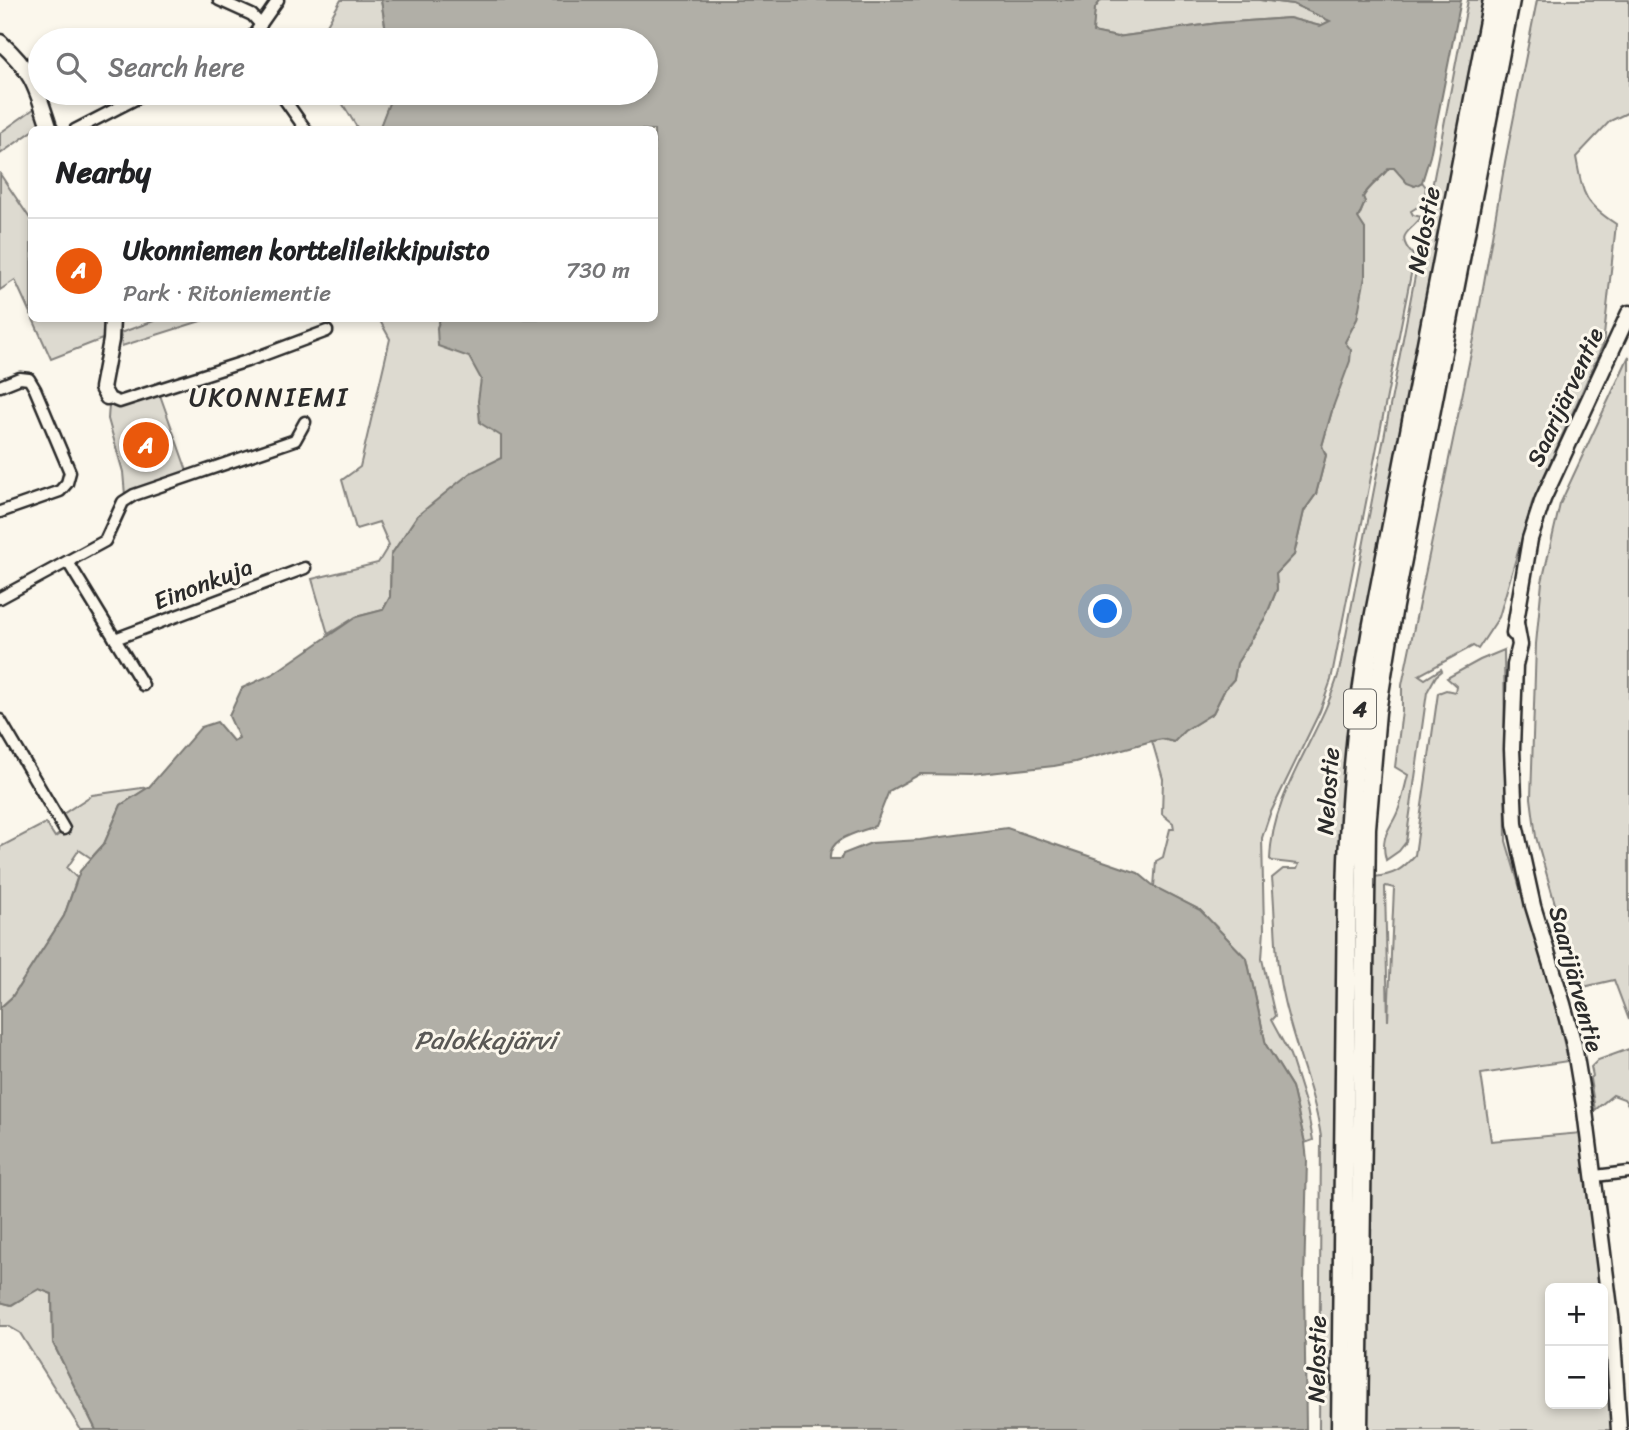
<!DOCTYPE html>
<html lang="en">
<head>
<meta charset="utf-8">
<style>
  body { margin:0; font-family:Sriracha,sans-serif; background:#f6f6f6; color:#202124 }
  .controls { position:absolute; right:21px; bottom:21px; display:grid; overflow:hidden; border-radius:10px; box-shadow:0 4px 10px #0003 }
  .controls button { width:63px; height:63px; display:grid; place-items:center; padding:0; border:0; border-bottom:2px solid #e0e0e0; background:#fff; color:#202124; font:35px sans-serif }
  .you { position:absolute; left:1106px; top:612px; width:24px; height:24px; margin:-18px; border:5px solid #fff; border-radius:50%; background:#1a73e8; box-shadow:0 0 0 10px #1a73e833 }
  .badge { display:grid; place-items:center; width:46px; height:46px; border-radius:50%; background:#ea580c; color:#fff; font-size:23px; font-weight:700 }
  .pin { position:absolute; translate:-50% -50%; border:4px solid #fff; box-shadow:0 2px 7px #0006 }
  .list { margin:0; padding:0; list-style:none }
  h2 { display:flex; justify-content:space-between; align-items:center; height:91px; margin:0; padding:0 28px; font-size:30px }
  h2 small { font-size:23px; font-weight:400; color:#757577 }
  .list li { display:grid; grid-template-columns:46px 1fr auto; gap:21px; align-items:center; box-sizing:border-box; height:105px; padding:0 28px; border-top:2px solid #e0e0e0 }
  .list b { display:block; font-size:26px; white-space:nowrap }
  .list p { margin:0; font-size:23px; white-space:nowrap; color:#757577 }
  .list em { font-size:23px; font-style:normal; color:#757577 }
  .icon { flex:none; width:38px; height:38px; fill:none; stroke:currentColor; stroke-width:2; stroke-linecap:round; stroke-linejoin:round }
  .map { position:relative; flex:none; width:1629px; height:1430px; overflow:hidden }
  .search { position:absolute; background:#fff; box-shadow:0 4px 10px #0003; left:28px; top:28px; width:630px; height:77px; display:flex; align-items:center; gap:18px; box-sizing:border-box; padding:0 24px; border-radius:38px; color:#757577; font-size:26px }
  .panel { position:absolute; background:#fff; box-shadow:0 4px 10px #0003; left:28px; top:126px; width:630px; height:196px; border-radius:10px }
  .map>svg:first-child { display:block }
</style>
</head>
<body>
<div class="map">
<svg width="1629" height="1430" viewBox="0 0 1629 1430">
  <rect width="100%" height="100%" fill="#fbf7ec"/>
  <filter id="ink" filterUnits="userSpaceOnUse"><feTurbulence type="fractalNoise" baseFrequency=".0143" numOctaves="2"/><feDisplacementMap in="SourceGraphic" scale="14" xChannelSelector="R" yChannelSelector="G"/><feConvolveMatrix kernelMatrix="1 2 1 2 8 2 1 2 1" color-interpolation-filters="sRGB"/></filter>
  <g filter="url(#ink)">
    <g fill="#dddad0" stroke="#84827e" stroke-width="2" fill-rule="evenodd">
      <path d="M 341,0 L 381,0 L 387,37 L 390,40 L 318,40 Z"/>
      <path d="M 1101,0 L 1260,0 L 1293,4 L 1331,21 L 1320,26 L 1289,18 L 1218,23 L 1117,37 L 1092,32 L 1095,8 Z"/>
      <path d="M 1468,0 L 1484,0 L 1363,629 L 1349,724 L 1343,788 L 1338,945 L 1333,1430 L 1319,1430 L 1321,1137 C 1314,1089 1293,1044 1283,996 C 1274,958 1276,917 1272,878 L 1283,869 L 1297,869 L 1299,864 L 1272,861 L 1270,859 C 1272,791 1321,736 1339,672 Z"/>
      <path d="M 1537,0 L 1629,0 L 1629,112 L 1610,121 L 1576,157 C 1583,194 1583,203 1616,224 L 1603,345 L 1532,503 L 1499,617 L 1478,649 L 1473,646 L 1419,675 L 1425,679 L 1441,669 L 1442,671 L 1436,676 L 1427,692 L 1406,842 L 1399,851 L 1386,860 C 1379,833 1392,829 1399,808 C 1403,797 1405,786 1408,775 L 1395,767 L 1402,711 L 1402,685 L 1475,334 L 1505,162 Z"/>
      <path d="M 336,93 L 393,93 L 379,130 L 358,129 Z"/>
      <path d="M 35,108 L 41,125 L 0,154 L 0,133 Z"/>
      <path d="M 1389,168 L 1394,168 L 1414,186 L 1422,182 L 1426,187 L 1424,203 L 1411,211 L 1413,215 L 1421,217 C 1412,232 1393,233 1413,255 L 1411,263 L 1413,264 L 1331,680 L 1320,711 L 1270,814 L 1262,838 L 1264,930 L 1262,959 L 1275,1016 L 1271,1020 L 1290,1055 L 1307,1109 L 1313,1140 L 1305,1143 L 1292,1087 L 1266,1045 L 1247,959 L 1200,910 L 1154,887 L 1156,861 L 1163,857 L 1170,829 L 1174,829 L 1173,823 L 1162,814 L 1163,779 L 1152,741 L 1162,739 L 1174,742 L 1184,731 L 1213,713 L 1225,689 L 1234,679 L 1237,663 L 1266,616 L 1277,589 L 1276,574 L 1294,555 L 1304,511 L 1316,494 L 1326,455 L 1322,446 L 1333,407 L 1344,342 L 1357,319 L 1365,229 L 1358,219 L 1365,202 L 1363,197 C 1370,185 1381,179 1389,168 Z"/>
      <path d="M 0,174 L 31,220 L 31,315 L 15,280 L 0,290 Z"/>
      <path d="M 162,318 L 207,319 L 122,346 L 120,333 Z"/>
      <path d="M 33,319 L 106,319 L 105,338 L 51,359 Z"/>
      <path d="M 379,319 L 440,319 L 437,328 L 483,350 L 517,454 L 417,516 L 391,555 L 390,597 L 383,610 L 356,617 L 328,634 L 312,579 L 378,563 L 389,545 L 379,522 L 356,529 L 342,480 L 360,467 L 390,339 Z"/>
      <path d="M 1629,356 L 1629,1020 L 1614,980 L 1579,988 L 1536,837 L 1531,798 L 1536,644 L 1542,582 L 1560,504 Z"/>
      <path d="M 160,395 L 187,471 L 125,495 L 123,472 L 108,419 L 109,404 L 119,407 Z"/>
      <path d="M 1504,650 L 1506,841 L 1559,1020 L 1568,1061 L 1481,1074 L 1491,1141 L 1581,1133 L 1601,1288 L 1550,1288 L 1550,1404 L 1603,1404 L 1603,1306 L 1610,1361 L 1614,1430 L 1367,1430 L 1374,877 C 1394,875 1402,870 1415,855 L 1438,693 L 1446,690 L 1455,692 L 1456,686 L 1447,678 L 1480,660 ZM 1386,886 L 1394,888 L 1388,1021 L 1385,887 Z"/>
      <path d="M 149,787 L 121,805 L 104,844 L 91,858 L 79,850 L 67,868 L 77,878 L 64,916 L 12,997 L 0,1008 L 0,847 L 46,823 L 55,837 L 64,831 L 60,816 L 92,795 Z"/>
      <path d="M 1629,1049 L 1629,1106 L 1624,1099 L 1613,1095 L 1595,1110 L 1590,1079 L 1593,1076 L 1591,1067 L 1598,1060 Z"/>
      <path d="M 39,1288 L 52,1294 L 53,1343 L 96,1430 L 81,1430 L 20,1333 L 8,1326 L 0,1326 L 0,1302 L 12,1305 Z"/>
    </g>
    <path fill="#b1afa7" stroke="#7b7a75" stroke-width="2" d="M 381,0 L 1101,0 L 1095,8 L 1093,32 L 1117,37 L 1218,23 L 1289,18 L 1320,26 L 1330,21 L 1293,4 L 1260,0 L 1461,0 L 1430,156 L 1422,182 L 1415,186 L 1407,183 L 1394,168 L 1389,168 C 1381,179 1369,185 1363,197 L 1365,202 L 1358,218 L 1365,229 L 1365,277 L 1357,319 L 1345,342 L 1351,350 L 1350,361 L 1333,407 L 1322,446 L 1326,455 L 1316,494 L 1304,511 L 1294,555 L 1276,574 L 1277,589 L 1266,616 L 1237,663 L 1234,679 L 1225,689 L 1213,713 L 1184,731 L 1174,742 L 1162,739 L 1152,741 L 1075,762 L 1054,766 L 971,775 L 920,774 L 889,791 L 875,826 C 859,833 828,837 830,859 L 841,859 L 843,854 L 871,843 L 920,840 L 1007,828 L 1138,873 L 1155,887 L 1200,910 L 1247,959 L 1266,1045 L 1292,1087 L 1305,1143 L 1307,1160 L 1304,1282 L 1306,1430 L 96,1430 L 53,1343 L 52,1294 L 39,1289 L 11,1305 L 0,1302 L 0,1008 L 12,997 L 64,916 L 80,871 L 104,844 L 121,805 L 149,787 L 201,727 L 217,722 L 233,741 L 239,738 L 229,716 L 242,688 L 273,674 L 356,617 L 383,610 L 390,597 L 391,555 L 417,516 L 470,473 L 501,458 L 501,436 L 480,423 L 478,401 L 481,379 L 469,357 L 438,346 L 437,328 L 440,319 L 654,318 L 654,130 L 379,129 L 393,93 L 646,93 L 646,40 L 390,40 L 387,37 Z"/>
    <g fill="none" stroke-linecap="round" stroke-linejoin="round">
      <defs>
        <g id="street">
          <path d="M 219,0 L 252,15 L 261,25"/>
          <path d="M 250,40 L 278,0"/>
          <path d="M 280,93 L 306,130"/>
          <path d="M 75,130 L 147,93"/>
          <path d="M 0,386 L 20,378 L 29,379 L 35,389 L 70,472 L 67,483 L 60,491 L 0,512"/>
          <path d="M 107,397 L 119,402 L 247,361 L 327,331"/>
          <path d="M 68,562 L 143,685"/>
          <path d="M 0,598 L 105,541 L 123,502 L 134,495 L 295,440 L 305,422"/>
          <path d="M 115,639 L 305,568"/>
          <path d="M 0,720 L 64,829"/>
          <path d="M 1595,1176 L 1629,1172"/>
        </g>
        <g id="secondary">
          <path d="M 0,42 C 34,73 36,87 50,130"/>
          <path d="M 107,397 L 102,388 L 111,340 L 112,318"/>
          <path d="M 1516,623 L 1520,645 L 1515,665 L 1512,749 L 1515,824 L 1533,906 L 1563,1004 L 1574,1045 L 1585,1111 L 1612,1324 L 1619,1430"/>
          <path d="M 1514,633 L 1530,539 L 1543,499 L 1629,313"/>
        </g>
        <g id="highway">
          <path d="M 1341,1430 L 1347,893 C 1349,804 1356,717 1372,629 L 1493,0"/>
          <path d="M 1358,1430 L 1366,828 L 1376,712 L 1393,606 L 1510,0"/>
        </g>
      </defs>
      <use href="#street" stroke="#2b2b2b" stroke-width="15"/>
      <use href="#secondary" stroke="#2b2b2b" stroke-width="19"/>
      <use href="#highway" stroke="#2b2b2b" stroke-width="23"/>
      <use href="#street" stroke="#fbf7ec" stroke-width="10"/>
      <use href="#secondary" stroke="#fbf7ec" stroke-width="14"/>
      <use href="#highway" stroke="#fbf7ec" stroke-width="18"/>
    </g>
  </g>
  <g text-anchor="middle" stroke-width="6" stroke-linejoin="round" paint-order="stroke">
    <rect fill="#fbf7ec" stroke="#696865" stroke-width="2" x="1344" y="689.5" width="32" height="39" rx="5"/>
    <g font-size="23" font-weight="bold" fill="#2b2b2b">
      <text x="1360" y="717">4</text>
    </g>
    <g font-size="24" fill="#2b2b2b" stroke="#fbf7ec">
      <text transform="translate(1424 230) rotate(-79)" y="8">Nelostie</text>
      <text transform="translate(1565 397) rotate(-65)" y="8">Saarijärventie</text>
      <text transform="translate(203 584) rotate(-21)" y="8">Einonkuja</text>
      <text transform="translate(1328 791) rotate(-86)" y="8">Nelostie</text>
      <text transform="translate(1576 979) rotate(75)" y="8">Saarijärventie</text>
      <text transform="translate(1317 1359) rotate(-89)" y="8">Nelostie</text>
    </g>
    <g font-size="26" letter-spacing="2" fill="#2b2b2b" stroke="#fbf7ec">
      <text x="269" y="406">UKONNIEMI</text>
    </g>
    <g font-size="26" font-style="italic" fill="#5a5956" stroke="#fbf7ec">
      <text x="485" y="1049">Palokkajärvi</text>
    </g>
  </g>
</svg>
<div class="controls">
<button>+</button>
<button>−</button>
</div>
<div class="you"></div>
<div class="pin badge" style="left:146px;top:445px">A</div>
<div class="search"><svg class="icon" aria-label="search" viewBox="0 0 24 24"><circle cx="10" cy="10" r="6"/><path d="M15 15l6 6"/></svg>Search here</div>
<section class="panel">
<h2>Nearby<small></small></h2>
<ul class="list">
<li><span class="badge">A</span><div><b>Ukonniemen korttelileikkipuisto</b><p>Park · Ritoniementie</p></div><em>730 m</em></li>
</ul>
</section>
</div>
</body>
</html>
